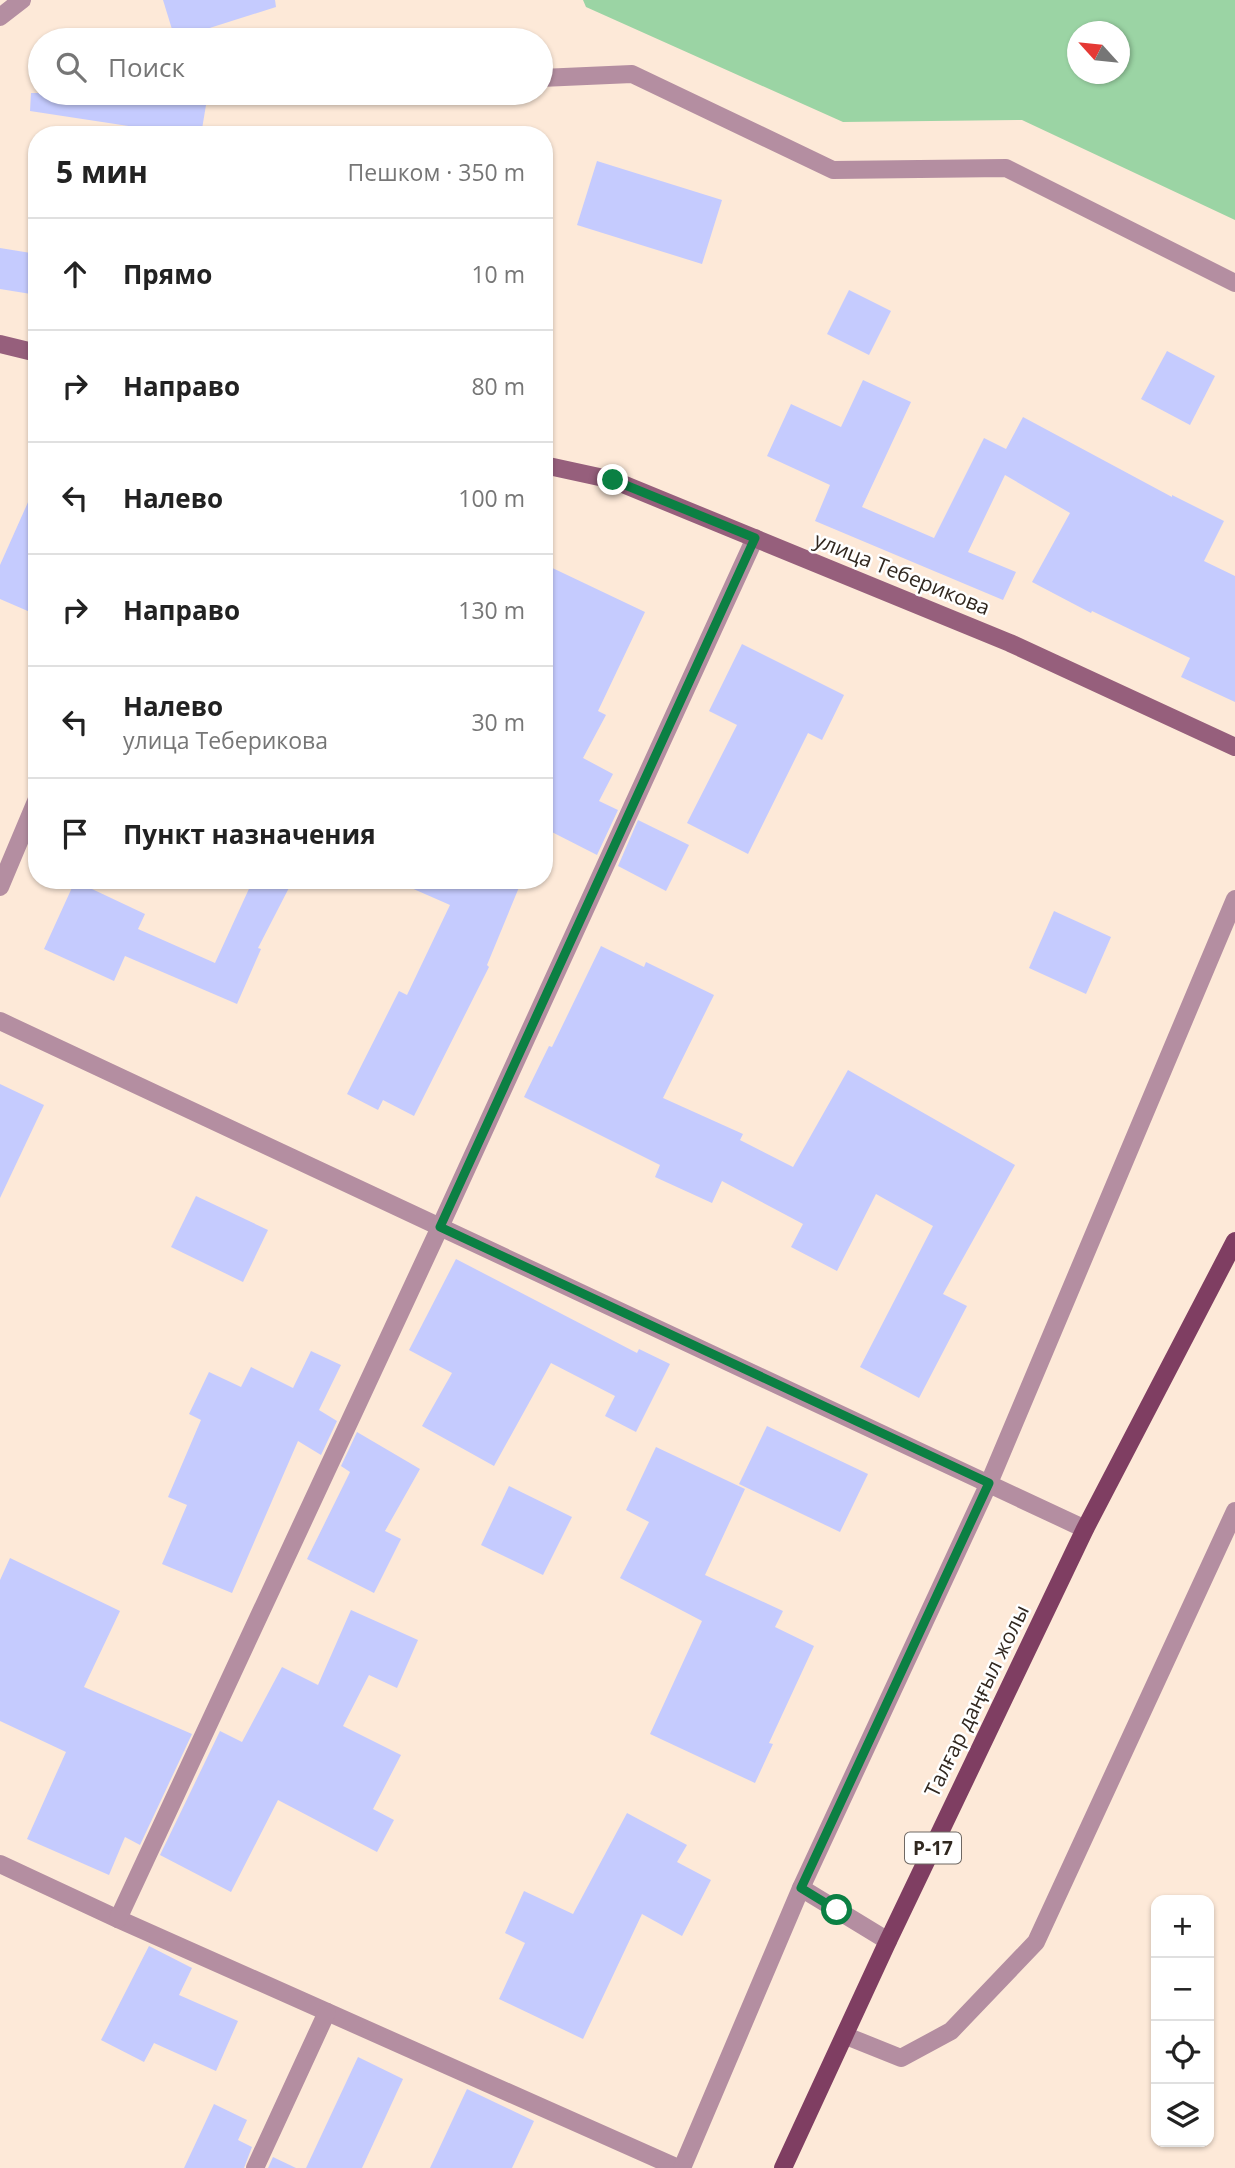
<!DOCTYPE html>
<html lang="ru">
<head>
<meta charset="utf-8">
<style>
  body { margin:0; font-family:"Open Sans",sans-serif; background:#f2f2f2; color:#222 }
  .controls { position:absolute; right:21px; bottom:21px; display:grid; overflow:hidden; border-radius:14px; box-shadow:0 2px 5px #0004 }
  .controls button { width:63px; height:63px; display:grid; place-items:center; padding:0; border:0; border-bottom:2px solid #e0e0e0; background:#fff; color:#222; font:35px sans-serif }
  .compass { position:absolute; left:1067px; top:21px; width:63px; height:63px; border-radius:50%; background:#fff; box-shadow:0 2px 5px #0004; rotate:297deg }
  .stop { position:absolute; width:21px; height:21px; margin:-16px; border:5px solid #0b8043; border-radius:50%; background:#fff }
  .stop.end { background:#0b8043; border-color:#fff; box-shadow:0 2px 7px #0008 }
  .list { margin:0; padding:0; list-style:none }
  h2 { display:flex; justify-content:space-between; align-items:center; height:91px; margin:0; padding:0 28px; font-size:30px }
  h2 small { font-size:23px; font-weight:400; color:#767676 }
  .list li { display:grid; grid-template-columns:46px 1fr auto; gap:21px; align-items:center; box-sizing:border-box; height:112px; padding:0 28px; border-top:2px solid #e0e0e0 }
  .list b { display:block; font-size:26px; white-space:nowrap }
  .list p { margin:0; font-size:23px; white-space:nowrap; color:#767676 }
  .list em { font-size:23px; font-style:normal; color:#767676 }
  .icon { flex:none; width:38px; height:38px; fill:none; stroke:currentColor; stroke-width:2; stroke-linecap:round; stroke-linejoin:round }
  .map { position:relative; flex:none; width:1235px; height:2168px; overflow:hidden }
  .search { position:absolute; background:#fff; box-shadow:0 2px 5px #0004; left:28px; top:28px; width:525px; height:77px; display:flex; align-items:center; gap:18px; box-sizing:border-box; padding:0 24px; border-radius:38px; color:#767676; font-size:26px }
  .panel { position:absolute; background:#fff; box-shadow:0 2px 5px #0004; left:28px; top:126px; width:525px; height:763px; border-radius:28px }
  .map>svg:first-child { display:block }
</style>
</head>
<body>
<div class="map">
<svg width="1235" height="2168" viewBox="0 0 1235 2168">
  <rect width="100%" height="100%" fill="#fde9d8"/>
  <path fill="#9bd4a4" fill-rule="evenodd" d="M 583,0 L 1235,0 L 1235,220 L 1022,120 L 843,122 L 586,7 ZM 1078,32 L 1120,32 L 1120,74 L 1078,74 Z"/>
  <g fill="#c5cbfe">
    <path d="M 163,0 L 275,0 L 276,7 L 175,39 Z"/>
    <path d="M 31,93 L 208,93 L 201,135 L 134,135 L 135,127 L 30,111 Z"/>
    <path d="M 597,161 L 722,200 L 702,264 L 577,225 Z"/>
    <path d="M 0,248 L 37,254 L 37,295 L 0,289 Z"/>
    <path d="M 849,290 L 891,311 L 869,355 L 827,334 Z"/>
    <path d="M 1167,351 L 1215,376 L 1190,425 L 1141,399 Z"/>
    <path d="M 863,380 L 911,402 L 862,507 L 934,538 L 984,438 L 1006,449 L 1023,417 L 1172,497 L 1172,495 L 1224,521 L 1204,561 L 1235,576 L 1235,702 L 1181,677 L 1190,658 L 1092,611 L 1091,613 L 1032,582 L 1070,513 L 1005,475 L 968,552 L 1016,572 L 1003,600 L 815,521 L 830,485 L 767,456 L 791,404 L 841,427 Z"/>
    <path d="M 37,482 L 37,615 L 0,599 L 0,565 Z"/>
    <path d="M 544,564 L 645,612 L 598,711 L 606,715 L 583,758 L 613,774 L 599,801 L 618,810 L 597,855 L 544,828 Z"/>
    <path d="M 742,644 L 844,695 L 822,740 L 808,733 L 748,854 L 687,823 L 737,725 L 709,711 Z"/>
    <path d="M 638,820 L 689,845 L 666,891 L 618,866 Z"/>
    <path d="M 253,880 L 293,880 L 258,948 L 261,949 L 237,1004 L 125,956 L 114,981 L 44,949 L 75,881 L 145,914 L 138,929 L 215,963 Z"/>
    <path d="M 393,880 L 522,880 L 487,965 L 489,967 L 414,1116 L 383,1100 L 378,1110 L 347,1094 L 399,991 L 407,995 L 450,905 Z"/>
    <path d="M 1054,911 L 1111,937 L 1086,994 L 1029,968 Z"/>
    <path d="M 601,946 L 644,967 L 646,962 L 714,995 L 663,1098 L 743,1134 L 740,1140 L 793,1167 L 848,1070 L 1015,1165 L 943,1294 L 967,1306 L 919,1398 L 860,1367 L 933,1226 L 876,1194 L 837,1271 L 791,1247 L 803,1224 L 722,1181 L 712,1203 L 655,1177 L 660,1165 L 524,1097 L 549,1046 L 552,1047 Z"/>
    <path d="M 0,1084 L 44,1105 L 0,1198 Z"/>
    <path d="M 196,1196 L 268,1230 L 243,1282 L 171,1247 Z"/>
    <path d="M 456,1259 L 637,1353 L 639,1349 L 670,1364 L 636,1432 L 605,1416 L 615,1396 L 551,1363 L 494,1466 L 422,1426 L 452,1373 L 409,1350 Z"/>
    <path d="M 311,1351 L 341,1365 L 319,1410 L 337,1421 L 321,1455 L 298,1441 L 232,1593 L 162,1564 L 187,1505 L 168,1497 L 201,1420 L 189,1414 L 209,1372 L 241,1387 L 251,1367 L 293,1388 Z"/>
    <path d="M 767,1426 L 868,1474 L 840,1532 L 739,1484 Z"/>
    <path d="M 357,1432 L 420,1469 L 385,1531 L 401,1539 L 374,1593 L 307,1559 L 350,1472 L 341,1466 Z"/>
    <path d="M 656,1447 L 745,1489 L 705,1575 L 783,1611 L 775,1627 L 814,1646 L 769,1743 L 773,1744 L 755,1783 L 650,1734 L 702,1621 L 620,1578 L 649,1522 L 626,1510 Z"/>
    <path d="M 509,1486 L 572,1517 L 543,1575 L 481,1545 Z"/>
    <path d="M 10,1558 L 120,1611 L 84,1687 L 192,1734 L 140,1845 L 125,1837 L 109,1875 L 27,1839 L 66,1752 L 0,1721 L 0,1580 Z"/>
    <path d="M 351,1610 L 418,1640 L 397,1688 L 369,1675 L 343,1726 L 401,1755 L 373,1809 L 394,1820 L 377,1852 L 278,1800 L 231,1892 L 160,1855 L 220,1731 L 242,1742 L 282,1667 L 318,1685 Z"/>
    <path d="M 627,1813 L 687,1845 L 677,1862 L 711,1880 L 682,1936 L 642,1914 L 583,2039 L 499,1999 L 525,1943 L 505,1933 L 524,1891 L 573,1914 Z"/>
    <path d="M 149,1946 L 192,1968 L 179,1995 L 238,2021 L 216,2071 L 154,2043 L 144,2062 L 101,2040 Z"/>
    <path d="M 358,2057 L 403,2079 L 362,2168 L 306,2168 Z"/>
    <path d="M 467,2089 L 534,2121 L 512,2168 L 430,2168 Z"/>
    <path d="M 214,2104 L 247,2120 L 238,2140 L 252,2147 L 244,2168 L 184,2168 Z"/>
    <path d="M 273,2157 L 296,2168 L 268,2168 Z"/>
  </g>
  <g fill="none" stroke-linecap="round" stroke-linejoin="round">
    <g stroke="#b48ea1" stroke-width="18">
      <path d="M 0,17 L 22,0"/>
      <path d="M 541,78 L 632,74 L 833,170 L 1006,168 L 1235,283"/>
      <path d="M 0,887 L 37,799"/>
      <path d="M 0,1021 L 1085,1529"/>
      <path d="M 0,1864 L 118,1919 L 678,2168"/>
      <path d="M 801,1888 L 888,1941"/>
      <path d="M 118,1919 L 440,1227 L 755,538"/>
      <path d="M 846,2036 L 901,2058 L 951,2031 L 1036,1942 L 1235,1511"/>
      <path d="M 255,2168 L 327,2012"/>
      <path d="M 682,2168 L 801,1888 L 989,1483 L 1235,899"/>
    </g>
    <g stroke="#965f7c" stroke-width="18">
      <path d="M 0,344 L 37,353"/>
      <path d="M 544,465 L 613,480 L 1010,643 L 1235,747"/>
    </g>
    <path stroke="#7f3e62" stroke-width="18" d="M 783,2168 L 888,1941 L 1085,1529 L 1235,1241"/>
  </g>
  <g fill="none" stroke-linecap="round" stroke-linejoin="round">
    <path stroke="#0b8043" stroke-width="9" d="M 613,480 L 755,538 L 440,1227 L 989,1483 L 801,1888 L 837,1910"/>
  </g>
  <g text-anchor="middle" stroke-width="5" stroke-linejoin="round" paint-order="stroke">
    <rect fill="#fff" stroke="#6f6863" stroke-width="2" x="905" y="1832.5" width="56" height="31" rx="5"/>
    <g font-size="19" font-weight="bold" fill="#312820">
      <text x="933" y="1855">P-17</text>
    </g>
    <g font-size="21" fill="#312820" stroke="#fff">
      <text transform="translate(902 574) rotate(22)" y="7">улица Теберикова</text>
      <text transform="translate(977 1701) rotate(-64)" y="7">Талғар даңғыл жолы</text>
    </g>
  </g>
</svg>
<div class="controls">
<button>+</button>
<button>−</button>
<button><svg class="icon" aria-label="locate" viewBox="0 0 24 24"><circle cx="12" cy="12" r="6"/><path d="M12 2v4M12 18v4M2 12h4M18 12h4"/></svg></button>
<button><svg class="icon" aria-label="layers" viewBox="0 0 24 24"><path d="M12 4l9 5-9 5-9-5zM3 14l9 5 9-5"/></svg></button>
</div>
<svg class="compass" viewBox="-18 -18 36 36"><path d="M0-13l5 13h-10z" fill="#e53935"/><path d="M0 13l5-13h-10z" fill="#767676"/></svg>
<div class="stop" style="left:837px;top:1910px"></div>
<div class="stop end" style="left:613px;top:480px"></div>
<div class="search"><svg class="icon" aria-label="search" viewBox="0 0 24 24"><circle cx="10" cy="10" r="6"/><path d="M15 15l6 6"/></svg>Поиск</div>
<section class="panel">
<h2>5 мин<small>Пешком · 350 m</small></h2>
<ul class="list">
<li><svg class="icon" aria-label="ahead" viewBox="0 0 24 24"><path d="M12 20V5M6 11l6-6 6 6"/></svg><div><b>Прямо</b></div><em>10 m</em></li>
<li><svg class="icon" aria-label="right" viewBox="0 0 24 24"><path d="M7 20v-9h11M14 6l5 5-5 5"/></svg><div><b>Направо</b></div><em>80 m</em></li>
<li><svg class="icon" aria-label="left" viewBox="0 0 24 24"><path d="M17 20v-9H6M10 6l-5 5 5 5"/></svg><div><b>Налево</b></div><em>100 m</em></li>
<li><svg class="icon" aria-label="right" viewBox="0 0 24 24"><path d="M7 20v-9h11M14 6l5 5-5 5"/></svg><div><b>Направо</b></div><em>130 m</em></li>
<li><svg class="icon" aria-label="left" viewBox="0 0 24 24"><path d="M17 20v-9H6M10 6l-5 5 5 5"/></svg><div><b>Налево</b><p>улица Теберикова</p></div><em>30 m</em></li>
<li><svg class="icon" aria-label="arrive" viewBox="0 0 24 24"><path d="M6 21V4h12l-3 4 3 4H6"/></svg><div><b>Пункт назначения</b></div></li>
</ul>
</section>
</div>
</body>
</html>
